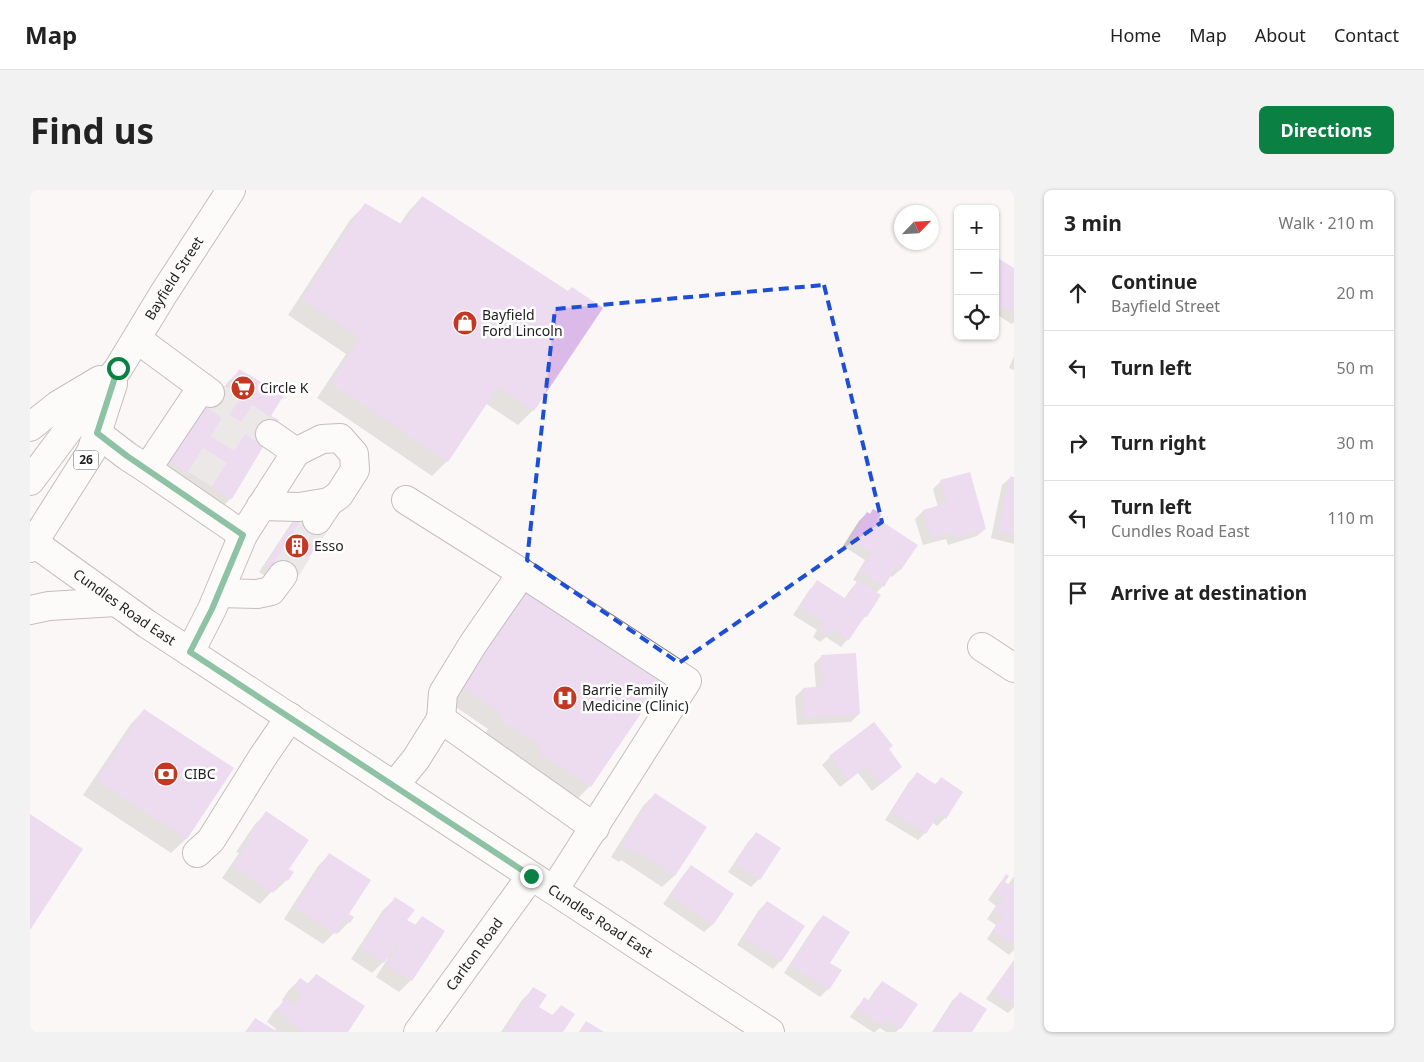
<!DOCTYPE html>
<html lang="en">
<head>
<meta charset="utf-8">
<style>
  body { margin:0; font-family:"Noto Sans",sans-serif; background:#f2f2f2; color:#222 }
  .controls { position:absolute; right:15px; top:15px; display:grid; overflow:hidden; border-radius:8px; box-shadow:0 1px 4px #0004 }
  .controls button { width:45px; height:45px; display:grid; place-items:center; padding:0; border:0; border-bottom:1px solid #e0e0e0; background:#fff; color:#222; font:25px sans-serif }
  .compass { position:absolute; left:864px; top:15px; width:45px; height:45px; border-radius:50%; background:#fff; box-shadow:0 1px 4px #0004; rotate:65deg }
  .stop { position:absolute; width:15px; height:15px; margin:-11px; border:4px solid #0b8043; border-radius:50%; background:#fff }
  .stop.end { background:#0b8043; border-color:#fff; box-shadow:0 1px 5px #0008 }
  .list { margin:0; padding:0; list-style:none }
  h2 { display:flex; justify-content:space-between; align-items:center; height:65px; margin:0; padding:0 20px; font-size:21px }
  h2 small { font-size:16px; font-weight:400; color:#767676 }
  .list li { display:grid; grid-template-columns:32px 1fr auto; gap:15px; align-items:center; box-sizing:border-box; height:75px; padding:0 20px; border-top:1px solid #e0e0e0 }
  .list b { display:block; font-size:19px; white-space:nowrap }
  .list p { margin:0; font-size:16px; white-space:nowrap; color:#767676 }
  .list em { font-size:16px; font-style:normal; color:#767676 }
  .icon { flex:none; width:28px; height:28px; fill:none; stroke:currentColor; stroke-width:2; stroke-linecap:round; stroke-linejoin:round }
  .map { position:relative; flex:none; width:984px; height:842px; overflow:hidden; border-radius:8px }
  header { display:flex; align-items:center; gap:30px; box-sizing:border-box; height:70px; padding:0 25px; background:#fff; border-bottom:1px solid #e0e0e0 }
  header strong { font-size:24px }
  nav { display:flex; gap:28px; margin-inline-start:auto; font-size:18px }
  .intro { display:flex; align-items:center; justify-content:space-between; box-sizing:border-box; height:120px; padding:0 30px }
  h1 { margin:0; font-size:35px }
  .button { padding:12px 22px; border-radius:8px; background:#0b8043; color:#fff; font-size:18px; font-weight:700 }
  main { display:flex; gap:30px; padding:0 30px }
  aside { flex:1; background:#fff; border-radius:8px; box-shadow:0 1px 4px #0004 }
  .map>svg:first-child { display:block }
</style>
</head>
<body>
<header>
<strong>Map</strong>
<nav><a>Home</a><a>Map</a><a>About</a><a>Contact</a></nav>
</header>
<div class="intro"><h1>Find us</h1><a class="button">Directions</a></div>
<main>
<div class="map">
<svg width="984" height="842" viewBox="0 0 984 842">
  <rect width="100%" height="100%" fill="#fbf7f6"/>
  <g fill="#0003">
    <path d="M 392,7 L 503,220 L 488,235 L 455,213 L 417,271 L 402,286 L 287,208 L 316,164 L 258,125 L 320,30 L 335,15 L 370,34 L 378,22 Z"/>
    <path d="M 966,68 L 984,80 L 984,132 L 982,134 L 966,124 L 965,126 Z"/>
    <path d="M 984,166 L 984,180 L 979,178 Z"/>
    <path d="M 210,180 L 239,226 L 201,308 L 189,320 L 129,283 L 198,192 Z"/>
    <path d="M 980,288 L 984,289 L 984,354 L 961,348 L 972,295 Z"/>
    <path d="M 911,291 L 955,339 L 947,346 L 918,355 L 916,349 L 893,355 L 885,329 L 893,321 L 908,317 L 903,299 Z"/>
    <path d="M 844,320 L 847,329 L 886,355 L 870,380 L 862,387 L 859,385 L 853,396 L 846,403 L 836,426 L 828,434 L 818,449 L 811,457 L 796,447 L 790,452 L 783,447 L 787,440 L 763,425 L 780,399 L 787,392 L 814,409 L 821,399 L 827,392 L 823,390 L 835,370 L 813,356 L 829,331 L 837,323 L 839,325 Z"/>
    <path d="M 272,321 L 254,398 L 229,382 L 264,329 Z"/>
    <path d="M 478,408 L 560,596 L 545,611 L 494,577 L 498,573 L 455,544 L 458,539 L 411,507 Z"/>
    <path d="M 792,466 L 829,524 L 821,532 L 767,535 L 765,507 L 773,499 L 786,498 L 784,474 Z"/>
    <path d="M 114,520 L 202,578 L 156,649 L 141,663 L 53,605 L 100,535 Z"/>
    <path d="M 844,533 L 857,559 L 863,584 L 842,601 L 828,583 L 810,597 L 792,575 L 800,567 Z"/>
    <path d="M 887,584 L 904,595 L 911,589 L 915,628 L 907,636 L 902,632 L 895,643 L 888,650 L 855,630 L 879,592 Z"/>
    <path d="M 625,604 L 675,637 L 644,686 L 632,697 L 591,670 L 589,672 L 581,667 L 613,616 Z"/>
    <path d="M 237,623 L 257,679 L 257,690 L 245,701 L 243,700 L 230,714 L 192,688 L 209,663 L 206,662 L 225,634 Z"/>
    <path d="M 726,644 L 729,689 L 721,697 L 698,682 L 718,652 Z"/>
    <path d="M 299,665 L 319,732 L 307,744 L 305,742 L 293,754 L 254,729 L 288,676 Z"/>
    <path d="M 661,676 L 702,704 L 682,735 L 674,742 L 633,714 L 654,684 Z"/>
    <path d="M 976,686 L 973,693 L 978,695 L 984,686 L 984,760 L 979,765 L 957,749 L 966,735 L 957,729 L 966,716 L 958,710 L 969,694 Z"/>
    <path d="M 365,709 L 376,731 L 384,736 L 392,727 L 381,790 L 369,802 L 346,787 L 358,768 L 357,768 L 342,783 L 321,769 L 353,720 Z"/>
    <path d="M 737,712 L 750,771 L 743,779 L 707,755 L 729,720 Z"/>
    <path d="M 793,726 L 798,773 L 798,799 L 790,807 L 754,783 L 786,734 Z"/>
    <path d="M 984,770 L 984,817 L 978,823 L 956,809 Z"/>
    <path d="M 286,785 L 316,842 L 215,842 L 225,829 L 245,841 L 246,839 L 237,832 L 244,821 L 254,812 L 252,810 L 258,801 L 270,789 L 277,794 Z"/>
    <path d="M 852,792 L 870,838 L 866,842 L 856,842 L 850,838 L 845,842 L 843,842 L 820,827 L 827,817 L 835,809 L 838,811 L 845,800 Z"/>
    <path d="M 504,798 L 507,817 L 521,826 L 531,816 L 532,842 L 471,842 L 492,810 Z"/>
    <path d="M 930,803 L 940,842 L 902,842 L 922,811 Z"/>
  </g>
  <g fill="#dbb9e9">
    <path d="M 392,6 L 538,101 L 542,97 L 573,118 L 504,221 L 468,197 L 418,272 L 301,193 L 330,148 L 272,109 L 335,13 L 371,34 L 377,30 Z"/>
    <path d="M 966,67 L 984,78 L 984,123 L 973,116 L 965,128 Z"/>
    <path d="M 209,179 L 254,205 L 241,226 L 249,230 L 202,309 L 139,271 L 186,193 L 197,199 Z"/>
    <path d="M 940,282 L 956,339 L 925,348 L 924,342 L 901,348 L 893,320 L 917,313 L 910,290 Z"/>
    <path d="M 980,286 L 984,287 L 984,344 L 968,341 Z"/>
    <path d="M 272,319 L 299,338 L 263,391 L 236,374 Z"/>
    <path d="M 843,319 L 852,324 L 848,329 L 888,355 L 871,380 L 866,377 L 854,397 L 830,381 L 842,362 L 820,348 L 837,322 L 840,324 Z"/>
    <path d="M 787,390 L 816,409 L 828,390 L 851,405 L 837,427 L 835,426 L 819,450 L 803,439 L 799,445 L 790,439 L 794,432 L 770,417 Z"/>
    <path d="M 492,392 L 635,488 L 561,597 L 508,562 L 512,557 L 469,529 L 472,524 L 425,492 Z"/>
    <path d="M 826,463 L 830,524 L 774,528 L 773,498 L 793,496 L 791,465 Z"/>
    <path d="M 114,519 L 204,578 L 157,649 L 67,590 Z"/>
    <path d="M 844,532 L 863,556 L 859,559 L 872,577 L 851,594 L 836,576 L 818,590 L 799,566 Z"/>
    <path d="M 887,582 L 906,595 L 911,587 L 933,602 L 916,629 L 909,624 L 896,644 L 861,621 Z"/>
    <path d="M 625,603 L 677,637 L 645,686 L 603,659 L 602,662 L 591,655 Z"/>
    <path d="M 236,621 L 279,650 L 259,679 L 264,682 L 258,691 L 253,687 L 243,703 L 203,676 L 219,651 L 217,649 Z"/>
    <path d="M 0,624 L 53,659 L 0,740 Z"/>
    <path d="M 726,642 L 751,658 L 730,690 L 705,674 Z"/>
    <path d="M 299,663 L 341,690 L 319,724 L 324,727 L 320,733 L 314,730 L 305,744 L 264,717 Z"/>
    <path d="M 661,675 L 704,704 L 683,735 L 640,706 Z"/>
    <path d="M 976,684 L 979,686 L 975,692 L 980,695 L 981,693 L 984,695 L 984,755 L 963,741 L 973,726 L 964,721 L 973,708 L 965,702 Z"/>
    <path d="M 365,707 L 385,720 L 377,730 L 386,735 L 392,726 L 415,741 L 382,791 L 357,775 L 369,756 L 367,754 L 354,773 L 331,757 Z"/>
    <path d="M 737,711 L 775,736 L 751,772 L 713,747 Z"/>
    <path d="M 793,725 L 820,742 L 800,773 L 812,780 L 799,800 L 760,775 Z"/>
    <path d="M 984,770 L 984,815 L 963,801 Z"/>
    <path d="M 286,784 L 335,816 L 318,842 L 275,842 L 255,829 L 257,827 L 247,820 L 255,808 L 265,815 L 272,805 L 263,798 L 270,788 L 279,794 Z"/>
    <path d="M 852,791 L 888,814 L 871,839 L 857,830 L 853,836 L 827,819 L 834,807 L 840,811 Z"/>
    <path d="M 503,797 L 517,805 L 509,817 L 524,826 L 531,815 L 545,824 L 533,842 L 474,842 Z"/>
    <path d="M 930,802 L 957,819 L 942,842 L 903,842 Z"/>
    <path d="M 225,828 L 248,842 L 216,842 Z"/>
    <path d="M 556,831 L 574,842 L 549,842 Z"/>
  </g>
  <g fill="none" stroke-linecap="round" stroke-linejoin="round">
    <g stroke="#dad6d6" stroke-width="28" stroke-dasharray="28 14" stroke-linecap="butt">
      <path d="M 180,203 L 240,244"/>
      <path d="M 170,289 L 211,224"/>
      <path d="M 253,385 L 287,330"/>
    </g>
    <defs>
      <g id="minor">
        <path d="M 107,149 L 180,203"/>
        <path d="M 67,243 L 97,266 L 117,279 L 172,197"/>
        <path d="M 266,262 L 292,249 L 310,248 L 324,264 L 325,280 L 309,305 L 299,312 L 287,330"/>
        <path d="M 117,279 L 213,345"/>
        <path d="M 376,310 L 492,383 L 657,491 L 524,700"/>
        <path d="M 231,316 L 269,317 L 299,312"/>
        <path d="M 189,403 L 227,404 L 241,401 L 253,385"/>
        <path d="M 952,457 L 984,478"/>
        <path d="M 160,462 L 182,419 L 213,345 L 266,262 L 240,244"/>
        <path d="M 411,529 L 413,503 L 443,454 L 492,383"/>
        <path d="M 364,596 L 386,569 L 411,529 L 565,638"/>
        <path d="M 167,663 L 181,650 L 232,568 L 260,527"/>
        <path id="s1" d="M 388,842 L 501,686"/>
      </g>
      <g id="major">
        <path d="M 0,237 L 28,215 L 70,190"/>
        <path id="s2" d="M 0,291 L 39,239 L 88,179 L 134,103 L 201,0"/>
        <path id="s3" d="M 0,350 L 117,434 L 740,842"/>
        <path d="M 0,358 L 61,262 L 83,194"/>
        <path d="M 0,420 L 19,416 L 86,412"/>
      </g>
    </defs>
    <use href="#minor" stroke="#7e7a79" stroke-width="30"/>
    <use href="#major" stroke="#7e7a79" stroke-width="30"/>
    <use href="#minor" stroke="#fff" stroke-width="28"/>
    <use href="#major" stroke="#fff" stroke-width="28"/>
  </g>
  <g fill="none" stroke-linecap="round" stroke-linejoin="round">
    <path stroke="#0b8043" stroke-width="6" d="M 88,178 L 67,243 L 97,266 L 213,345 L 182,419 L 160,462 L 501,686"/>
  </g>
  <path d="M0 0H984V842H0ZM 794,95 L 852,332 L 649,473 L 497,370 L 525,119 Z" fill="#fbf7f6" fill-opacity=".55" fill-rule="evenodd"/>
  <path fill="none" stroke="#1d4ed8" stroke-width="4" stroke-dasharray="10 6" stroke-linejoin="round" d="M 794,95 L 852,332 L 649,473 L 497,370 L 525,119 Z"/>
  <defs>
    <symbol id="shop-disc" viewBox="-11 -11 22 22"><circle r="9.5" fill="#c33723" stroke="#fff"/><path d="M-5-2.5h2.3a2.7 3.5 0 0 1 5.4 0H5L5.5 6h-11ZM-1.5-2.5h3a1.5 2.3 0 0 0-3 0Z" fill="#fff"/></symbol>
    <symbol id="supermarket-disc" viewBox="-11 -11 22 22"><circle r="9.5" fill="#c33723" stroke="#fff"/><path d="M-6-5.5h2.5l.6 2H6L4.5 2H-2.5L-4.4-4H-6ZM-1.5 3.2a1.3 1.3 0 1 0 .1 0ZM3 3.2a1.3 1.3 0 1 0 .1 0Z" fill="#fff"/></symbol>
    <symbol id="building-disc" viewBox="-11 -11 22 22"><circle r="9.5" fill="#c33723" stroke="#fff"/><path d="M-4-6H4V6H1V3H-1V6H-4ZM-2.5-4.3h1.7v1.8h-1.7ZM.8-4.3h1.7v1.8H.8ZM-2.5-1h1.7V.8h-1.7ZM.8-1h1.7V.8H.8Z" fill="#fff"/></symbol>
    <symbol id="hospital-disc" viewBox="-11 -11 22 22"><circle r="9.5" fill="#c33723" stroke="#fff"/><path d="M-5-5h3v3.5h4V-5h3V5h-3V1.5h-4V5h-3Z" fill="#fff"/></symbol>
    <symbol id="bank-disc" viewBox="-11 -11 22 22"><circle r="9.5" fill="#c33723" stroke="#fff"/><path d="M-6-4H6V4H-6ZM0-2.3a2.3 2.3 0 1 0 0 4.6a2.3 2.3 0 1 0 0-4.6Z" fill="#fff"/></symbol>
  </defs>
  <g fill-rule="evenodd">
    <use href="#shop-disc" x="421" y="119" width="28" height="28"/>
    <use href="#supermarket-disc" x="199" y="184" width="28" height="28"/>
    <use href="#building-disc" x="253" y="342" width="28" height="28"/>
    <use href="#hospital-disc" x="521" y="494" width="28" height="28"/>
    <use href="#bank-disc" x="122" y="570" width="28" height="28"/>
  </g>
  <g text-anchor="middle" stroke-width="5" stroke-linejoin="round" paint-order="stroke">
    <rect fill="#fff" stroke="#636262" stroke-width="1" x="43.5" y="260.5" width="25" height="19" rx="4"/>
    <g font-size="12" font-weight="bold" fill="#201e1e">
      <text x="56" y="274">26</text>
    </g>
    <g font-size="14" fill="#201e1e" stroke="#fff">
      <text dy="5" stroke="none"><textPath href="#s2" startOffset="249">Bayfield Street</textPath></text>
      <text dy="5" stroke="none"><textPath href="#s3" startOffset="116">Cundles Road East</textPath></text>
      <text dy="5" stroke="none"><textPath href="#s3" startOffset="686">Cundles Road East</textPath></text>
      <text dy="5" stroke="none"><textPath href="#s1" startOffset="96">Carlton Road</textPath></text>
    </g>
    <g font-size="14" fill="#201e1e" stroke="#fff" text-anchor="start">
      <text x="452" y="130">Bayfield<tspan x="452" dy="16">Ford Lincoln</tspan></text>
      <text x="230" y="203">Circle K</text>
      <text x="284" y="361">Esso</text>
      <text x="552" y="505">Barrie Family<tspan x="552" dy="16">Medicine (Clinic)</tspan></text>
      <text x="154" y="589">CIBC</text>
    </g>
  </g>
</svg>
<div class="controls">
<button>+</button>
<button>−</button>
<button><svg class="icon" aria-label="locate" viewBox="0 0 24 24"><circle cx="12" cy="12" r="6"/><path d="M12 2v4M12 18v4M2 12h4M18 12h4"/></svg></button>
</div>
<svg class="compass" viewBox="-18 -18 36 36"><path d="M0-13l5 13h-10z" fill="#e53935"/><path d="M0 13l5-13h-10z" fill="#767676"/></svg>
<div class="stop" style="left:88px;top:178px"></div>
<div class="stop end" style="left:501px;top:686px"></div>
</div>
<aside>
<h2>3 min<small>Walk · 210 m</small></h2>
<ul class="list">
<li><svg class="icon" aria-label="ahead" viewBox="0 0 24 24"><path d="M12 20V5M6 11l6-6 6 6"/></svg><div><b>Continue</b><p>Bayfield Street</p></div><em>20 m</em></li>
<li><svg class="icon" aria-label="left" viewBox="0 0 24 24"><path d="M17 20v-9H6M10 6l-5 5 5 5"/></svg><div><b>Turn left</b></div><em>50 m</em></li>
<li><svg class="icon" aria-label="right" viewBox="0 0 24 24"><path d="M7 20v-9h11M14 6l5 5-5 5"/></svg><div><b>Turn right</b></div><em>30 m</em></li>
<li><svg class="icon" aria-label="left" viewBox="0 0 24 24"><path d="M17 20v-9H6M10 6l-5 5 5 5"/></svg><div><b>Turn left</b><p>Cundles Road East</p></div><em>110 m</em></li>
<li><svg class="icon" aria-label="arrive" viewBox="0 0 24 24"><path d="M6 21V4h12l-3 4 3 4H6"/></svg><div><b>Arrive at destination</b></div></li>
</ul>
</aside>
</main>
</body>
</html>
